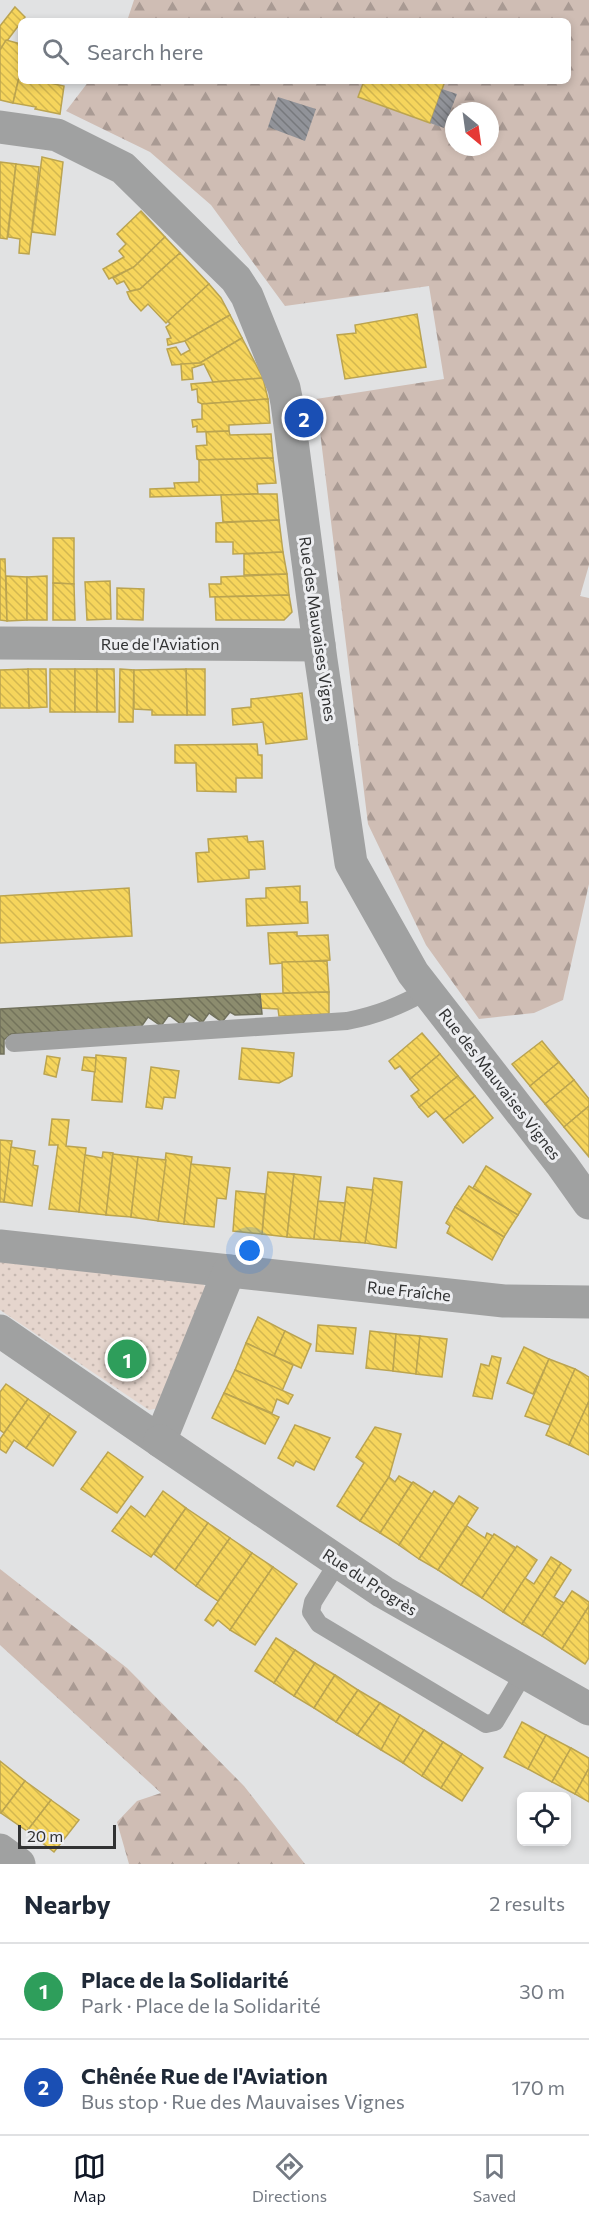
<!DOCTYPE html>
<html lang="en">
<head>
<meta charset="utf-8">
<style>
  body { margin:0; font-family:Commissioner,sans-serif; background:#f6f6f7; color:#1f2937 }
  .controls { position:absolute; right:18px; bottom:18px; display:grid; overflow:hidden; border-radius:9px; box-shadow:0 3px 9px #0003 }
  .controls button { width:54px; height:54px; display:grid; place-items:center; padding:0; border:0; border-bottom:2px solid #e0e1e3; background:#fff; color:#1f2937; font:30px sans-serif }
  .compass { position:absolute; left:445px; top:102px; width:54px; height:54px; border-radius:50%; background:#fff; box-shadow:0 3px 9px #0003; rotate:151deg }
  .scale { position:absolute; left:18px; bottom:15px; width:98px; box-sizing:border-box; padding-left:6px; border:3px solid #313233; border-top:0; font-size:16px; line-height:21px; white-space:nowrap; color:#313233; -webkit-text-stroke:4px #edeef1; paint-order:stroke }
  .you { position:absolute; left:250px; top:1251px; width:21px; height:21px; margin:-15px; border:4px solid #fff; border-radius:50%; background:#1a73e8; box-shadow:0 0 0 9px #1a73e833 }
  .badge { display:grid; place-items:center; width:39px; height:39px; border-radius:50%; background:#111827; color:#fff; font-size:20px; font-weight:700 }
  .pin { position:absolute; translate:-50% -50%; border:3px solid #fff; box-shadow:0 2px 6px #0006 }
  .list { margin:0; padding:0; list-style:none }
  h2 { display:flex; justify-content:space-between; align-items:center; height:78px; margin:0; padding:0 24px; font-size:26px }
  h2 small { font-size:20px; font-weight:400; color:#747a83 }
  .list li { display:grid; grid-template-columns:39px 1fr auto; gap:18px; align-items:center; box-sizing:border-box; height:96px; padding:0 24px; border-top:2px solid #e0e1e3 }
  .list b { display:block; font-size:22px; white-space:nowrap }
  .list p { margin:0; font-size:20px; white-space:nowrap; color:#747a83 }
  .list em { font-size:20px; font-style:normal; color:#747a83 }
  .icon { flex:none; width:33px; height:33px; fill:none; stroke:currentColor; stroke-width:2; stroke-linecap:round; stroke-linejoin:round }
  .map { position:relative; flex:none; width:589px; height:1864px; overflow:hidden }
  .search { position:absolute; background:#fff; box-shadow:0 3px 9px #0003; left:18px; right:18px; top:18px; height:66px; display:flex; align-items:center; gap:15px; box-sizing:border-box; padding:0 21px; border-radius:9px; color:#747a83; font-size:22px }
  .sheet { height:270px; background:#fff }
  nav { display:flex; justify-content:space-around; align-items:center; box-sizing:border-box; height:84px; border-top:2px solid #e0e1e3; background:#fff; font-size:16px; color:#747a83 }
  nav a { display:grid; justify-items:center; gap:3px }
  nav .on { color:#111827 }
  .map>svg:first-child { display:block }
</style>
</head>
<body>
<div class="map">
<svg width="589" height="1864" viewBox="0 0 589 1864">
  <defs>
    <pattern id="forest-firs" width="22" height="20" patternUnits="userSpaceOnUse" patternTransform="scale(1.5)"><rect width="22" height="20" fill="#cfbdb4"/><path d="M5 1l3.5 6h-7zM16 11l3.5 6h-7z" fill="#a99a93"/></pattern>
    <pattern id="park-dots" width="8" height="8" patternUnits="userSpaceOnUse" patternTransform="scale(1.5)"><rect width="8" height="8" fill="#e5d5cd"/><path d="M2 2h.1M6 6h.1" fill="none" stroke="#c5b7b0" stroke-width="1.8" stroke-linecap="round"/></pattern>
    <pattern id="homes-back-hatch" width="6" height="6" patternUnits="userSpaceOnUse" patternTransform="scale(1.5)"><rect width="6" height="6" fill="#f6d55c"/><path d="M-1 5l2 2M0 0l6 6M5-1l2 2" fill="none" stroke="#d3b750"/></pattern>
    <pattern id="industry-back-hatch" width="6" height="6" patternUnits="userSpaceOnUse" patternTransform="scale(1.5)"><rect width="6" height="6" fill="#8c8c6e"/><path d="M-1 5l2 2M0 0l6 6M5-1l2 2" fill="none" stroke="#73735b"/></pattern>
    <pattern id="building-back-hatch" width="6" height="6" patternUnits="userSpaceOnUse" patternTransform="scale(1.5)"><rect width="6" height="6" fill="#919399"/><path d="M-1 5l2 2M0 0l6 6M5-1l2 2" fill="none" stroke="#77797d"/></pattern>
  </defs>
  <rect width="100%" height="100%" fill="#e1e2e3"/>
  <g fill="url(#forest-firs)" fill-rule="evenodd">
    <path d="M 134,0 L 589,0 L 589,565 L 580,596 L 589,598 L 589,884 L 563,1000 L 534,1013 L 479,1019 L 426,945 L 368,824 L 316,399 L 444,379 L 429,286 L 285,306 L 211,205 L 150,152 L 66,111 L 89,81 L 568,81 L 568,21 L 127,21 ZM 454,111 L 490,111 L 490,147 L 454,147 Z"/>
    <path d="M 0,1569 L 127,1668 L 244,1786 L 305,1864 L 129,1864 L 117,1822 L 137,1801 L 161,1793 L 0,1645 Z"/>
  </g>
  <path fill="url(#park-dots)" d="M 0,1262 L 202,1283 L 210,1292 L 159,1408 L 149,1410 L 0,1310 Z"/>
  <g fill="url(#homes-back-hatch)" stroke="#bba450" stroke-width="1.5">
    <path d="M 15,7 L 25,17 L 0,50 L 0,26 Z"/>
    <path d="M 6,40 L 21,44 L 21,69 L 13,103 L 0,100 L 0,50 Z"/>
    <path d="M 21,69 L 21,81 L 40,81 L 64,86 L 60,114 L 35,109 L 36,107 L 13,103 Z"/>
    <path d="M 364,81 L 445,81 L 430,123 L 358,97 Z"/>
    <path d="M 42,157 L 63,162 L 55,235 L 32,232 Z"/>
    <path d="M 0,162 L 16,164 L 7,239 L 0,238 Z"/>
    <path d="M 16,164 L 39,167 L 29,254 L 19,253 L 20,239 L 8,237 Z"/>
    <path d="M 141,211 L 165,237 L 134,267 L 109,279 L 103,269 L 124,257 L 119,251 L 126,244 L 117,234 Z"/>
    <path d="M 165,237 L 180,253 L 140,289 L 130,291 L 124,281 L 117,284 L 113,278 L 134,267 Z"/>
    <path d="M 180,253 L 209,284 L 166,323 L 148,304 L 141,311 L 130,299 L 127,292 L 140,289 Z"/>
    <path d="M 209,284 L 221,298 L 230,315 L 185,341 L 168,345 L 167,339 L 171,338 L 166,327 L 170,324 L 168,321 Z"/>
    <path d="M 417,314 L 426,367 L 345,379 L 337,335 L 356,333 L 355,325 Z"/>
    <path d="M 230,315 L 242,338 L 200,363 L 172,365 L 167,349 L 176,347 L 181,355 L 190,350 L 185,341 Z"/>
    <path d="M 242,338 L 263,378 L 213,382 L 204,364 L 192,368 L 193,379 L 182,380 L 181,364 L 200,363 Z"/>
    <path d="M 263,378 L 268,399 L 202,404 L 198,402 L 197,389 L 192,390 L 191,384 Z"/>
    <path d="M 268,399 L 270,423 L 229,425 L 229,431 L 197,432 L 197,426 L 193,427 L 192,420 L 202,419 L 202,404 Z"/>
    <path d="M 229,431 L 230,435 L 271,434 L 273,458 L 199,460 L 197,459 L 196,446 L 207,445 L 206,432 Z"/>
    <path d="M 273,458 L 276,483 L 257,484 L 258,494 L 150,497 L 150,489 L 175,488 L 174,483 L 199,482 L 199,460 Z"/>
    <path d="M 258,494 L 277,494 L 279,520 L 223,522 L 221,495 Z"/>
    <path d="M 279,520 L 283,552 L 233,554 L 233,542 L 216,542 L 216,523 Z"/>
    <path d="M 53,538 L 74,538 L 74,584 L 53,583 Z"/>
    <path d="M 283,552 L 287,574 L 244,575 L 244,554 Z"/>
    <path d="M 0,559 L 5,559 L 7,621 L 0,620 Z"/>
    <path d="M 287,574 L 289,595 L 210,597 L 209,584 L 221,584 L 221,577 Z"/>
    <path d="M 6,576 L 27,577 L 27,620 L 7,621 Z"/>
    <path d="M 47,576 L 47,620 L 27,620 L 27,577 Z"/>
    <path d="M 110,581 L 111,619 L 87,620 L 85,582 Z"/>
    <path d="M 53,583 L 74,584 L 75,620 L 53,620 Z"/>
    <path d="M 117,588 L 144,589 L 143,620 L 117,619 Z"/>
    <path d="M 289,595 L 292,612 L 284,620 L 216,620 L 215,597 Z"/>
    <path d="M 28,669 L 46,669 L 47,707 L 29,708 Z"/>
    <path d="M 28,669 L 29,708 L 0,708 L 0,670 Z"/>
    <rect x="50" y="669" width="25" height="43"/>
    <rect x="75" y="669" width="22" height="43"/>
    <path d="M 97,669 L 114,669 L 115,712 L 97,712 Z"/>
    <path d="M 120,669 L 134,670 L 133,722 L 119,722 Z"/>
    <path d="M 186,669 L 205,669 L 205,715 L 187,715 Z"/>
    <path d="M 186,669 L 187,715 L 152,715 L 152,710 L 134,709 L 134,670 Z"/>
    <path d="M 302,693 L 307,739 L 266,744 L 263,722 L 233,725 L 232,709 L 251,707 L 251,699 Z"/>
    <path d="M 257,744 L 258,755 L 262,755 L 262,778 L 236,778 L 236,792 L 197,791 L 196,763 L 175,763 L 175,745 Z"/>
    <path d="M 247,836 L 248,842 L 263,841 L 265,869 L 249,870 L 249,878 L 198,882 L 196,853 L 209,852 L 208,839 Z"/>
    <path d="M 300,886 L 300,902 L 307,902 L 308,923 L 247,926 L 246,899 L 266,898 L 266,888 Z"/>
    <path d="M 129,888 L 132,936 L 0,943 L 0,896 Z"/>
    <path d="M 297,932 L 297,936 L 328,935 L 330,960 L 270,964 L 268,933 Z"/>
    <path d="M 327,961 L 329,992 L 283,993 L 282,962 Z"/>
    <path d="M 329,992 L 329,1014 L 279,1016 L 278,1009 L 260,1008 L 260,994 Z"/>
    <path d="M 422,1033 L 440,1054 L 410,1079 L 400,1066 L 395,1069 L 389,1061 Z"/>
    <path d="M 542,1041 L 559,1062 L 530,1086 L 512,1064 Z"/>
    <path d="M 242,1048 L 294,1053 L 292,1076 L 279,1083 L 239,1079 Z"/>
    <path d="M 440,1054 L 458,1076 L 419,1107 L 411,1096 L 419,1090 L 410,1079 Z"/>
    <path d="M 96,1055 L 126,1058 L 122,1102 L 92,1100 Z"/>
    <path d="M 47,1056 L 60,1058 L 56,1077 L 44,1074 Z"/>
    <path d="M 84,1057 L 96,1058 L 95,1072 L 82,1070 Z"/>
    <path d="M 559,1062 L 574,1080 L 545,1104 L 530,1086 Z"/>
    <path d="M 151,1067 L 179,1071 L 175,1098 L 164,1097 L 162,1109 L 146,1107 Z"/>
    <path d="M 458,1076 L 475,1096 L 444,1120 L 436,1111 L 428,1117 L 419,1107 Z"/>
    <path d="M 574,1080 L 589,1099 L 589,1106 L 564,1127 L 545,1104 Z"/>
    <path d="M 475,1096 L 493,1118 L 463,1143 L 444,1120 Z"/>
    <path d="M 589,1106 L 589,1157 L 564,1127 Z"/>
    <path d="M 52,1119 L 69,1120 L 66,1146 L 86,1148 L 79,1212 L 49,1209 L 58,1145 L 49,1145 Z"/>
    <path d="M 0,1140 L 12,1141 L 4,1202 L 0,1202 Z"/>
    <path d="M 11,1147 L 35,1151 L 33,1165 L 38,1166 L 32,1206 L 4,1202 Z"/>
    <path d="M 103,1152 L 113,1153 L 106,1215 L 79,1212 L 85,1155 L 102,1158 Z"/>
    <path d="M 166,1153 L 192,1157 L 184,1224 L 158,1221 Z"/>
    <path d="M 113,1154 L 138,1157 L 131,1217 L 106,1215 Z"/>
    <path d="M 138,1157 L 166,1160 L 158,1221 L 131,1217 Z"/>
    <path d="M 191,1164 L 230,1168 L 226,1199 L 217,1198 L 214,1227 L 184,1224 Z"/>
    <path d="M 486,1166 L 531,1194 L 518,1215 L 473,1188 Z"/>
    <path d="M 268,1172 L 294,1174 L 287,1237 L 262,1234 Z"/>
    <path d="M 294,1174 L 321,1177 L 314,1239 L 287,1237 Z"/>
    <path d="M 374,1178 L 402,1182 L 396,1248 L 365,1243 Z"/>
    <path d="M 469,1186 L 518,1215 L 504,1237 L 455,1207 Z"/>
    <path d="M 347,1187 L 373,1190 L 365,1243 L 340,1241 Z"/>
    <path d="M 236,1191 L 265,1194 L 262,1234 L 233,1231 Z"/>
    <path d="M 318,1201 L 345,1203 L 340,1241 L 314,1239 Z"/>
    <path d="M 455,1207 L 504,1237 L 492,1260 L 447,1233 L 450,1226 L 446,1223 Z"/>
    <path d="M 258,1317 L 285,1331 L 274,1356 L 246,1343 Z"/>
    <path d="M 318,1325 L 356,1328 L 353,1354 L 316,1351 Z"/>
    <path d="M 285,1331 L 311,1344 L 301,1368 L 274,1356 Z"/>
    <path d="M 370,1331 L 396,1334 L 393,1371 L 366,1368 Z"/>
    <path d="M 396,1334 L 420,1336 L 416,1374 L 393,1371 Z"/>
    <path d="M 420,1336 L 447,1339 L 442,1377 L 416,1374 Z"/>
    <path d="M 246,1343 L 293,1365 L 282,1391 L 235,1370 Z"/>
    <path d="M 524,1347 L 549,1359 L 533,1394 L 507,1383 Z"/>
    <path d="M 492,1356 L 501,1358 L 492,1399 L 473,1396 L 481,1364 L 489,1366 Z"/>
    <path d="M 549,1359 L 575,1369 L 550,1425 L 525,1416 Z"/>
    <path d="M 575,1369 L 589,1377 L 589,1401 L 569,1445 L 546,1435 Z"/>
    <path d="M 235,1370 L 293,1395 L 288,1404 L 277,1399 L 272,1413 L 224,1393 Z"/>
    <path d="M 6,1384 L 28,1399 L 4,1433 L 0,1430 L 0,1392 Z"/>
    <path d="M 224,1393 L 279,1417 L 265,1444 L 212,1418 Z"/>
    <path d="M 28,1399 L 50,1414 L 26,1448 L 14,1440 L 6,1453 L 0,1449 L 0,1439 Z"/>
    <path d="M 589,1401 L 589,1455 L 569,1445 Z"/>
    <path d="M 50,1414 L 76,1432 L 53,1466 L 26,1448 Z"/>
    <path d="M 295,1425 L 330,1438 L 314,1470 L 296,1461 L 293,1466 L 278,1458 Z"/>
    <path d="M 375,1427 L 401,1434 L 389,1477 L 360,1521 L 337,1506 L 364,1463 L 356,1457 Z"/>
    <path d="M 108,1452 L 143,1477 L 117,1513 L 81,1489 Z"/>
    <path d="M 399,1476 L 412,1483 L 380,1533 L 360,1521 L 389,1477 L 395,1482 Z"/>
    <path d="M 413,1482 L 432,1494 L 399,1545 L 380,1533 Z"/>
    <path d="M 163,1491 L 186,1508 L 151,1557 L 112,1531 L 131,1506 L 145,1517 Z"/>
    <path d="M 434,1491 L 454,1504 L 419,1559 L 399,1545 Z"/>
    <path d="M 459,1496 L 478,1508 L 438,1570 L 419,1559 Z"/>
    <path d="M 186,1508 L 208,1523 L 175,1570 L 154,1554 Z"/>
    <path d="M 208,1523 L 230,1538 L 196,1586 L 175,1570 Z"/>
    <path d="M 467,1526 L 485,1538 L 487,1533 L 493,1536 L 461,1585 L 438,1570 Z"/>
    <path d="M 494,1534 L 516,1548 L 482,1598 L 461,1585 Z"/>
    <path d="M 230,1538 L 252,1553 L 218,1601 L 196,1586 Z"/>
    <path d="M 517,1546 L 537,1560 L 503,1612 L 482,1598 Z"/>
    <path d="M 252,1553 L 273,1567 L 230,1630 L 218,1620 L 213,1626 L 205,1620 Z"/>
    <path d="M 551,1557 L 561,1563 L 522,1624 L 503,1612 L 525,1578 L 534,1584 Z"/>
    <path d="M 561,1563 L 571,1570 L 554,1597 L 564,1603 L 542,1636 L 522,1624 Z"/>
    <path d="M 273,1567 L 297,1584 L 255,1645 L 230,1630 Z"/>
    <path d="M 572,1591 L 589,1602 L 589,1606 L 562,1649 L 542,1636 Z"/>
    <path d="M 589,1606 L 589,1658 L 585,1664 L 562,1649 Z"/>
    <path d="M 276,1638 L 295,1650 L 274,1683 L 255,1671 Z"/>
    <path d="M 295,1650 L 315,1663 L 294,1696 L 274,1683 Z"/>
    <path d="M 315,1663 L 335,1675 L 314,1708 L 294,1696 Z"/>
    <path d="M 335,1675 L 358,1690 L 336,1722 L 314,1708 Z"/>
    <path d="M 358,1690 L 380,1703 L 357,1735 L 336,1722 Z"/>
    <path d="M 380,1703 L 400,1715 L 381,1750 L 357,1735 Z"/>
    <path d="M 400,1715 L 424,1730 L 403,1763 L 381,1750 Z"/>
    <path d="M 522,1722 L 546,1735 L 528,1769 L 504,1757 Z"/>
    <path d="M 424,1730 L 443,1742 L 422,1776 L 403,1763 Z"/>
    <path d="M 546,1735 L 571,1748 L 552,1782 L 528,1769 Z"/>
    <path d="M 443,1742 L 462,1754 L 441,1788 L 422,1776 Z"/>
    <path d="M 571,1748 L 589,1758 L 589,1768 L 575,1794 L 552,1782 Z"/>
    <path d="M 462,1754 L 483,1768 L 462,1801 L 441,1788 Z"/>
    <path d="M 0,1761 L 25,1781 L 1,1813 L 0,1812 Z"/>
    <path d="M 589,1768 L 589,1802 L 575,1794 Z"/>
    <path d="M 25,1781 L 51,1800 L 27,1831 L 1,1813 Z"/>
    <path d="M 51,1800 L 79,1820 L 54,1852 L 27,1831 Z"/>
  </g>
  <path fill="url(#industry-back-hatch)" stroke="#71715c" stroke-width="1.5" d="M 260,994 L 262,1014 L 235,1015 L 230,1012 L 222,1022 L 209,1013 L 202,1023 L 189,1014 L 182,1025 L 169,1015 L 161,1026 L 148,1017 L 141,1027 L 11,1034 L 4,1040 L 4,1054 L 0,1054 L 0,1009 Z"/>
  <g fill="url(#building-back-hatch)">
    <path d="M 442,89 L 457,94 L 444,128 L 430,123 Z"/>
    <path d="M 278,97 L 316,109 L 305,141 L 268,127 Z"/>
  </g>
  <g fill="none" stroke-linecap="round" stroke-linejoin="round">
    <g stroke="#a0a1a1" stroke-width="18">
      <path d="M 14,1043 L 347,1021 C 378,1015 399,1006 427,991"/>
      <path d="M 338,1562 L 313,1602 L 311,1612 L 319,1624 L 471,1715 L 486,1724 L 495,1722 L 524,1673"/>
    </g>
    <g stroke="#a0a1a1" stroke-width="33">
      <path d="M 0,127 L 57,135 L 123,168 L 236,279 L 247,296 L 284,388 L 287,403 L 321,660 L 351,863 L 413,973 L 562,1165 L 589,1203"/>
      <path d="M 0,643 L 319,645"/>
      <path d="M 0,1246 L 504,1301 L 589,1302"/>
      <path d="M 0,1331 L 160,1441 L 229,1271"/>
      <path d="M 160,1441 L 383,1592 L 589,1709"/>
      <path d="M 0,1850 L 19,1864"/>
    </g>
  </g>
  <g text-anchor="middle" stroke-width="6" stroke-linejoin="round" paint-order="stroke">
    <g font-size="16" fill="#313233" stroke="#edeef1">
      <text transform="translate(318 629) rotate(82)" y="6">Rue des Mauvaises Vignes</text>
      <text x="160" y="650">Rue de l'Aviation</text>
      <text transform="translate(500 1084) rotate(52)" y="6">Rue des Mauvaises Vignes</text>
      <text transform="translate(409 1291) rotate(6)" y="6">Rue Fraîche</text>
      <text transform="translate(370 1582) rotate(33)" y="6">Rue du Progrès</text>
    </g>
  </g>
</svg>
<div class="controls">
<button><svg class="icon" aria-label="locate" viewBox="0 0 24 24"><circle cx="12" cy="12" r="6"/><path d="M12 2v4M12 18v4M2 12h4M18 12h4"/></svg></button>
</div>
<svg class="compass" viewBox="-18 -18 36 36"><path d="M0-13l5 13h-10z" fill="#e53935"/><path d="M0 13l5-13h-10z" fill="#747a83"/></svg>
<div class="scale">20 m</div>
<div class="you"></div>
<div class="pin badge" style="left:127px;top:1359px;background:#2e9e5b">1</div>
<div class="pin badge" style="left:304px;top:418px;background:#1a4fb4">2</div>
<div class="search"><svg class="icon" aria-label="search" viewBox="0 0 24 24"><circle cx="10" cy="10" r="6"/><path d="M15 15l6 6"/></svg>Search here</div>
</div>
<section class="sheet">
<h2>Nearby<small>2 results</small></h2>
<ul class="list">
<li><span class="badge" style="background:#2e9e5b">1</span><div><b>Place de la Solidarité</b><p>Park · Place de la Solidarité</p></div><em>30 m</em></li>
<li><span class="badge" style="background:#1a4fb4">2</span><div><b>Chênée Rue de l'Aviation</b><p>Bus stop · Rue des Mauvaises Vignes</p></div><em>170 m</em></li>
</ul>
</section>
<nav>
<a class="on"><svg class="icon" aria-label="map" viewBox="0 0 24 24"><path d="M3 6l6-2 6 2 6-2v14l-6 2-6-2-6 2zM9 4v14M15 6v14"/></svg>Map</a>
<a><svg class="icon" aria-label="directions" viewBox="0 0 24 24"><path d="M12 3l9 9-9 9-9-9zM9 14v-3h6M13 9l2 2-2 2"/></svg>Directions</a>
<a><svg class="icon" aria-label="saved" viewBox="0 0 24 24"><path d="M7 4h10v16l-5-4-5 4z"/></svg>Saved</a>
</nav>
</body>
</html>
